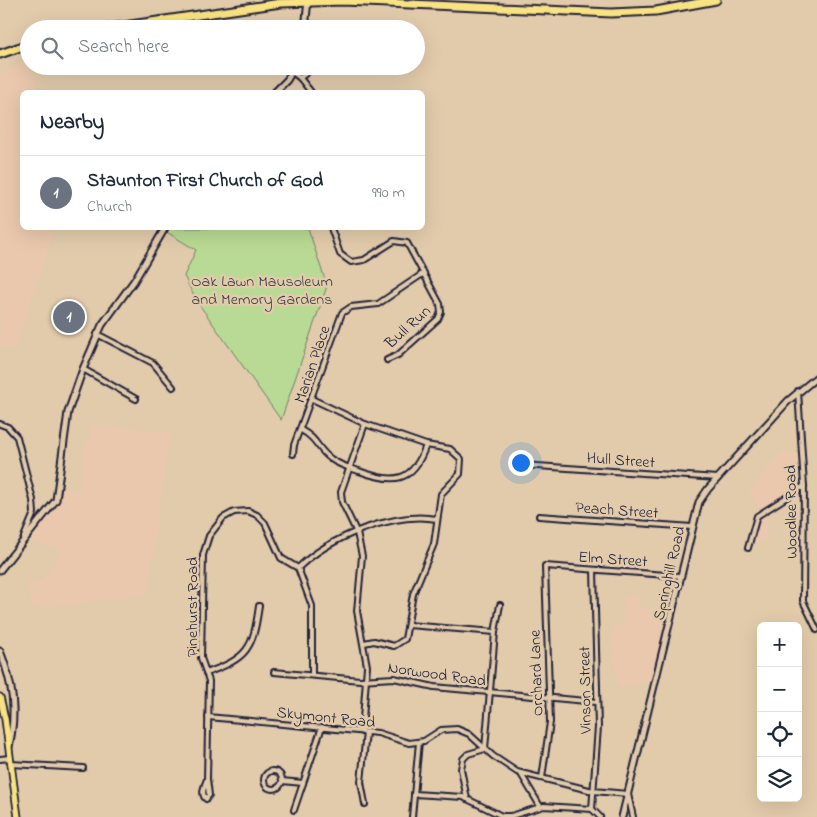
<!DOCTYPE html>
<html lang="en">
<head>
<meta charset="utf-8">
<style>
  body { margin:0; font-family:"Indie Flower",sans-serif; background:#f6f6f7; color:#1f2937 }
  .controls { position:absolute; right:15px; bottom:15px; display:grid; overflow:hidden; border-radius:8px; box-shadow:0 5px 20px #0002 }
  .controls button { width:45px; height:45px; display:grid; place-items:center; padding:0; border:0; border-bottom:1px solid #e0e1e3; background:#fff; color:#1f2937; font:25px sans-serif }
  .you { position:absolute; left:520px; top:462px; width:18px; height:18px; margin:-12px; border:4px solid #fff; border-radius:50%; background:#1a73e8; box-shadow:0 0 0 8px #1a73e833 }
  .badge { display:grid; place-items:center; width:32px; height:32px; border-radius:50%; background:#c8321e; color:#fff; font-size:16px; font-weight:700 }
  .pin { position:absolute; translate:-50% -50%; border:2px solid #fff; box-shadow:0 1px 5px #0006 }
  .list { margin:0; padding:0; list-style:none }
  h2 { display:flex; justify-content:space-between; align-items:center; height:65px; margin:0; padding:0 20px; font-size:21px }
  h2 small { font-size:16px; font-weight:400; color:#747a83 }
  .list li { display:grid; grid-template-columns:32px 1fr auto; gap:15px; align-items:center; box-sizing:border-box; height:75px; padding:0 20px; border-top:1px solid #e0e1e3 }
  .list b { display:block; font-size:19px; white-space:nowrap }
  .list p { margin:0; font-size:16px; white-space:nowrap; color:#747a83 }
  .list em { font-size:16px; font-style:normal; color:#747a83 }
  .icon { flex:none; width:28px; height:28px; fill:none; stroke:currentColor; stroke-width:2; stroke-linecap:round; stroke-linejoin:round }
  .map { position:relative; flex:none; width:817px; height:817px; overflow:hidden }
  .search { position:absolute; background:#fff; box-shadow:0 5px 20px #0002; left:20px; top:20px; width:405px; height:55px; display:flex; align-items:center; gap:12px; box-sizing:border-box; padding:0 18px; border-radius:28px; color:#747a83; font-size:19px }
  .panel { position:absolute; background:#fff; box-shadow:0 5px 20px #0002; left:20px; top:90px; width:405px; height:140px; border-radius:8px }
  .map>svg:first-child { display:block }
</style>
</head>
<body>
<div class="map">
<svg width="817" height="817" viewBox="0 0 817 817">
  <rect width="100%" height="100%" fill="#e2cbab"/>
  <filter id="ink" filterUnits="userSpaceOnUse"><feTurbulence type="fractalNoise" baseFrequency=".02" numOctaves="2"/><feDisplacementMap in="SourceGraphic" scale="10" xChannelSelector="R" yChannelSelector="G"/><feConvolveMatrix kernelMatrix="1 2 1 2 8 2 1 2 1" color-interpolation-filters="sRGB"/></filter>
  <g filter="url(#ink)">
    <g fill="#eac8ae">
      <path d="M 29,63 L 40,92 L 22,92 L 22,228 L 58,228 L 53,233 L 14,350 L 0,345 L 0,76 L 16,65 Z"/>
      <path d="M 91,425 L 170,431 L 147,595 L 32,608 L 27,583 L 41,583 L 62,550 L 31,540 L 58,504 L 63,489 L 79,492 L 87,440 L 91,440 Z"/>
      <path d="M 782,452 L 800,455 L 802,482 L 765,507 L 767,538 L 753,546 L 758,521 L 764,517 L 749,491 Z"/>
      <path d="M 662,576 L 678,577 L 674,592 L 661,600 Z"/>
      <path d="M 624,595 L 641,596 L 639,607 L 669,614 L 653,680 L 618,688 L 612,629 L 623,623 Z"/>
    </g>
    <path fill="#b9da94" stroke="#6e7e68" d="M 167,228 L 308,228 L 327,286 L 281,420 L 196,300 L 184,276 L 196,250 L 165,231 Z"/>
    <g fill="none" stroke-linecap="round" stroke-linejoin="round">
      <defs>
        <g id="street">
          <path d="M 292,72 L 300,78 L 311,92"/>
          <path d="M 300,78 L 315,66"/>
          <path d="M 331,228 L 340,254 L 351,262 L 364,260 L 394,241 L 407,243 L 440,304 L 441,312 L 438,319 L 398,355 L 387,360"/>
          <path d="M 97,334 L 153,363 L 173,387"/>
          <path d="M 83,369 L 136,399"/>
          <path d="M 798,391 L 804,486 L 803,601 L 817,630"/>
          <path d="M 312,399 L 365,424 L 426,445 L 450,449 L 461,459 L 460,474 L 441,494 L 434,544 L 413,594 L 405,639 L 394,646 L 374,641 L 364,643"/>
          <path d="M 0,424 L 8,427 L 17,437 L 33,500 L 34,513 L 24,537"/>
          <path d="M 301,430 C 318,439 317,449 331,459 C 339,465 350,468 359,471 C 394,484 413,483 426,445"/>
          <path d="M 293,454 L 294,445 L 342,313 L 351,307 L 378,304 L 424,273"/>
          <path d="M 522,465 L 718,478"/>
          <path d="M 539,516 L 692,527"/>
          <path d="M 748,548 L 757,516 L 804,486"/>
          <path d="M 298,568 C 330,537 394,511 437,519"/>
          <path d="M 298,568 L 312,606 L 312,675"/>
          <path d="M 408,625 L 495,632"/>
          <path d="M 274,672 L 360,680 L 394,678 L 434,687 L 597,702"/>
          <path d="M 206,673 C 248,658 253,649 259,606"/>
          <path d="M 208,717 L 378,733 L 409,743 L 424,741 L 441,730 L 457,729 L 469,734 L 493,756 L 517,772 L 593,791 L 628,794 L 633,817"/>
          <path d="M 362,732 L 367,666 L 357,611 L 362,556 L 357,533 L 342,502 L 341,492 L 365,424"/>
          <path d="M 0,759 L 10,758"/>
          <path d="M 11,764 L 83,768"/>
          <circle cx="273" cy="780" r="9"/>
          <path d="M 521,774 L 540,806"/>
          <path d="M 542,778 L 550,722 L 545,566 L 680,576"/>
          <path d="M 207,779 C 205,785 200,794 206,799 L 209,795 L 207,779 L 209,681 L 201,658 L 203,555 L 209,536 L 223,518 L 234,512 L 248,511 L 257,515 L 265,523 L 281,558 L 298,568"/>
          <path d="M 282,781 L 303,783"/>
          <path d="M 414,794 L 463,797 L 502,816 L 511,816 L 544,806 L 592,809 L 600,817"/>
          <path d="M 467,799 L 461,769 L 463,759 L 468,754 L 485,749 L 495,632 L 500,605"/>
          <path d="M 365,804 L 361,782 L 366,732"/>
          <path d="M 592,809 L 598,727 L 594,570"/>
          <path d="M 294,810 L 322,727"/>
          <path d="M 412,817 L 419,742"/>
        </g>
        <g id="secondary">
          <path d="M 305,29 L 308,0"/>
          <path d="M 275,92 L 287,80 L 295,66"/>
          <path d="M 0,570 L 56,500 L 68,412 L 83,369 L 102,325 L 134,281 L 165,228"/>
          <path d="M 0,651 C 13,684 17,711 9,747"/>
          <path d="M 622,817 L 699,502 L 708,489 L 788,401 L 817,377"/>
        </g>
        <path id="primary" d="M 0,697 L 5,719 L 18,817"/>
        <g id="highway">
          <path d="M 103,29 L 281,3 L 343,1 L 611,13 L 656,11 L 716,0"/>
          <path d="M 0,54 L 29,44"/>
        </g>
      </defs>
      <use href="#street" stroke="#22223b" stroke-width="8"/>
      <use href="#secondary" stroke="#22223b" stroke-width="9"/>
      <use href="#primary" stroke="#22223b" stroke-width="9"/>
      <use href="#highway" stroke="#22223b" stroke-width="11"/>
      <use href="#street" stroke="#e2cbab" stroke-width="4"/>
      <use href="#secondary" stroke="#e2cbab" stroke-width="5"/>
      <use href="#primary" stroke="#f8e281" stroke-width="5.5"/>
      <use href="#highway" stroke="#f8e281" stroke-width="7"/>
    </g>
  </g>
  <g text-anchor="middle" stroke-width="5" stroke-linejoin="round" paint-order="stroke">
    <g font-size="16" fill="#393e48" stroke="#e2cbab">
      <text x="262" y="286">Oak Lawn Mausoleum<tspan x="262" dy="18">and Memory Gardens</tspan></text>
    </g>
    <g font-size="16" fill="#22223b" stroke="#e2cbab">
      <text transform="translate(407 326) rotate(-42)" y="6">Bull Run</text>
      <text transform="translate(311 364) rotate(-71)" y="6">Marian Place</text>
      <text transform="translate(621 459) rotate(4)" y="6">Hull Street</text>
      <text transform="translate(617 509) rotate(4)" y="6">Peach Street</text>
      <text transform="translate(790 512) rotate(-91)" y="6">Woodlee Road</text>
      <text transform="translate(613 558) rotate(4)" y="6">Elm Street</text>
      <text transform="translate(668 573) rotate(-77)" y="6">Springhill Road</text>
      <text transform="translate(191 607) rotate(-90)" y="6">Pinehurst Road</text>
      <text transform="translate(437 673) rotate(8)" y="6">Norwood Road</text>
      <text transform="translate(535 673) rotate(-92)" y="6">Orchard Lane</text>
      <text transform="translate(584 690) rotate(-91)" y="6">Vinson Street</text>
      <text transform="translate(326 716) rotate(6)" y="6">Skymont Road</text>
    </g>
  </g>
</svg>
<div class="controls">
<button>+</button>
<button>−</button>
<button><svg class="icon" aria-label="locate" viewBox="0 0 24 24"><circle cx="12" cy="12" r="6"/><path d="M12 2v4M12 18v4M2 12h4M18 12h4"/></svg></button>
<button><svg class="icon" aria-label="layers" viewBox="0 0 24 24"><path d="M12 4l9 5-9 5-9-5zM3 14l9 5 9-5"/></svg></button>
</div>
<div class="you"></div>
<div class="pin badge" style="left:69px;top:317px;background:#6b7280">1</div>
<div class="search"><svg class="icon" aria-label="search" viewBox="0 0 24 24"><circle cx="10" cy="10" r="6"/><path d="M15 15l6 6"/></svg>Search here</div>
<section class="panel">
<h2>Nearby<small></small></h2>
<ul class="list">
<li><span class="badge" style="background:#6b7280">1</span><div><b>Staunton First Church of God</b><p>Church</p></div><em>990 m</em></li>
</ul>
</section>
</div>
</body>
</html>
